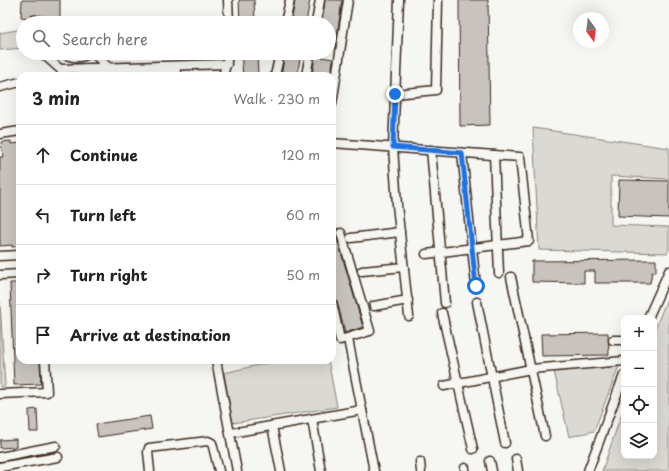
<!DOCTYPE html>
<html lang="en">
<head>
<meta charset="utf-8">
<style>
  body { margin:0; font-family:"Playpen Sans",sans-serif; background:#f2f2f2; color:#222 }
  .controls { position:absolute; right:12px; bottom:12px; display:grid; overflow:hidden; border-radius:8px; box-shadow:0 4px 16px #0002 }
  .controls button { width:36px; height:36px; display:grid; place-items:center; padding:0; border:0; border-bottom:1px solid #e0e0e0; background:#fff; color:#222; font:20px sans-serif }
  .compass { position:absolute; left:573px; top:12px; width:36px; height:36px; border-radius:50%; background:#fff; box-shadow:0 4px 16px #0002; rotate:166deg }
  .stop { position:absolute; width:12px; height:12px; margin:-9px; border:3px solid #1a73e8; border-radius:50%; background:#fff }
  .stop.end { background:#1a73e8; border-color:#fff; box-shadow:0 1px 4px #0008 }
  .list { margin:0; padding:0; list-style:none }
  h2 { display:flex; justify-content:space-between; align-items:center; height:52px; margin:0; padding:0 16px; font-size:17px }
  h2 small { font-size:13px; font-weight:400; color:#767676 }
  .list li { display:grid; grid-template-columns:26px 1fr auto; gap:12px; align-items:center; box-sizing:border-box; height:60px; padding:0 16px; border-top:1px solid #e0e0e0 }
  .list b { display:block; font-size:15px; white-space:nowrap }
  .list em { font-size:13px; font-style:normal; color:#767676 }
  .icon { flex:none; width:22px; height:22px; fill:none; stroke:currentColor; stroke-width:2; stroke-linecap:round; stroke-linejoin:round }
  .map { position:relative; flex:none; width:669px; height:471px; overflow:hidden }
  .search { position:absolute; background:#fff; box-shadow:0 4px 16px #0002; left:16px; top:16px; width:320px; height:44px; display:flex; align-items:center; gap:10px; box-sizing:border-box; padding:0 14px; border-radius:22px; color:#767676; font-size:15px }
  .panel { position:absolute; background:#fff; box-shadow:0 4px 16px #0002; left:16px; top:72px; width:320px; height:292px; border-radius:12px }
  .map>svg:first-child { display:block }
</style>
</head>
<body>
<div class="map">
<svg width="669" height="471" viewBox="0 0 669 471">
  <rect width="100%" height="100%" fill="#f6f6f2"/>
  <filter id="ink" filterUnits="userSpaceOnUse"><feTurbulence type="fractalNoise" baseFrequency=".025" numOctaves="2"/><feDisplacementMap in="SourceGraphic" scale="8" xChannelSelector="R" yChannelSelector="G"/><feConvolveMatrix kernelMatrix="1 2 1 2 8 2 1 2 1" color-interpolation-filters="sRGB"/></filter>
  <g filter="url(#ink)">
    <g fill="#dad9d3" stroke="#8a8278">
      <path d="M 23,29 L 23,48 L 0,50 L 0,33 Z"/>
      <path d="M 533,128 L 669,148 L 669,179 L 611,176 L 611,225 L 669,227 L 669,249 L 667,253 L 539,250 Z"/>
      <path d="M 669,294 L 669,471 L 602,471 L 624,407 L 624,456 L 654,456 L 654,331 Z"/>
      <path d="M 0,302 L 5,386 L 0,387 Z"/>
      <path d="M 280,360 L 328,360 L 337,407 L 233,423 L 224,373 Z"/>
      <path d="M 619,366 L 594,431 L 569,437 L 554,371 Z"/>
    </g>
    <g fill="#c8c3be" stroke="#3b2a1e">
      <path d="M 22,0 L 60,0 L 60,23 L 46,23 L 44,17 L 35,15 L 29,18 L 21,17 Z"/>
      <path d="M 239,0 L 254,0 L 255,23 L 240,23 Z"/>
      <path d="M 295,0 L 310,0 L 306,23 L 291,23 Z"/>
      <path d="M 325,0 L 342,0 L 336,44 L 329,44 L 329,23 L 322,23 Z"/>
      <path d="M 459,0 L 488,0 L 490,125 L 460,126 Z"/>
      <path d="M 241,53 L 257,53 L 258,76 L 243,76 Z"/>
      <path d="M 285,53 L 301,53 L 297,76 L 281,76 Z"/>
      <path d="M 315,56 L 333,59 L 331,76 L 312,76 Z"/>
      <path d="M 11,141 L 11,144 L 20,143 L 20,246 L 12,247 L 12,245 L 0,246 L 0,157 L 3,157 L 1,142 Z"/>
      <path d="M 619,180 L 669,181 L 669,218 L 618,216 Z"/>
      <path d="M 338,228 L 336,235 L 363,327 L 345,333 L 337,301 L 332,291 L 332,230 Z"/>
      <path d="M 656,260 L 656,272 L 652,272 L 650,283 L 595,283 L 595,271 L 584,271 L 584,283 L 532,282 L 532,261 Z"/>
      <path d="M 10,283 L 20,283 L 20,360 L 40,360 L 41,384 L 14,385 Z"/>
      <path d="M 608,333 L 609,355 L 542,356 L 541,334 Z"/>
      <path d="M 37,409 L 38,432 L 30,432 L 29,410 Z"/>
      <path d="M 150,416 L 152,429 L 98,437 L 96,424 Z"/>
      <path d="M 16,439 L 16,447 L 0,448 L 0,440 Z"/>
    </g>
    <g fill="none" stroke-linecap="round" stroke-linejoin="round">
      <defs>
        <g id="minor">
          <path d="M 228,0 L 229,23"/>
          <path d="M 399,0 L 393,147 L 397,205 L 409,316"/>
          <path d="M 32,23 L 34,20 L 40,21 L 40,23"/>
          <path d="M 285,23 L 290,0"/>
          <path d="M 316,23 L 320,0"/>
          <path d="M 42,53 L 60,69 L 227,64"/>
          <path d="M 62,53 C 71,58 81,59 90,53"/>
          <path d="M 93,53 L 108,67"/>
          <path d="M 79,76 L 176,71"/>
          <path d="M 223,76 L 229,53"/>
          <path d="M 275,76 L 280,53"/>
          <path d="M 306,76 L 310,53"/>
          <path d="M 0,87 L 20,82"/>
          <path d="M 395,94 L 436,90 L 438,0"/>
          <path d="M 332,104 L 348,0"/>
          <path d="M 0,134 L 20,131"/>
          <path d="M 332,141 L 332,143 L 520,157 L 529,241 L 426,254"/>
          <path d="M 431,150 L 445,303"/>
          <path d="M 462,153 L 476,286"/>
          <path d="M 494,155 L 499,273"/>
          <path d="M 351,238 L 400,232"/>
          <path d="M 0,256 L 20,255"/>
          <path d="M 362,271 L 404,267"/>
          <path d="M 0,275 L 20,274"/>
          <path d="M 511,277 L 545,436"/>
          <path d="M 332,302 L 340,340 L 370,331 L 341,233"/>
          <path d="M 477,302 L 505,443"/>
          <path d="M 374,306 L 408,300"/>
          <path d="M 442,313 L 473,449"/>
          <path d="M 648,318 L 669,271"/>
          <path d="M 348,339 L 362,410"/>
          <path d="M 613,340 L 624,340"/>
          <path d="M 216,360 L 237,471"/>
          <path d="M 444,386 L 531,369 L 624,361"/>
          <path d="M 0,394 L 47,392 L 45,360"/>
          <path d="M 312,419 L 321,471"/>
          <path d="M 272,426 L 281,471"/>
          <path d="M 231,433 L 362,410 L 374,471"/>
          <path d="M 0,457 L 56,446"/>
          <path d="M 516,459 L 518,471"/>
          <path d="M 490,461 L 492,471"/>
          <path d="M 420,462 L 421,471"/>
          <path d="M 0,467 L 58,457"/>
          <path d="M 465,468 L 465,471"/>
          <path d="M 150,471 L 148,452 L 149,448 L 208,441 L 212,443 L 219,471"/>
          <path d="M 588,471 L 624,375"/>
        </g>
      </defs>
      <use href="#minor" stroke="#3b2a1e" stroke-width="11"/>
      <use href="#minor" stroke="#f6f6f2" stroke-width="8"/>
    </g>
  </g>
  <g fill="none" stroke-linecap="round" stroke-linejoin="round" filter="url(#ink)">
    <path stroke="#1a73e8" stroke-width="5" d="M 395,94 L 393,147 L 462,153 L 476,286"/>
  </g>
</svg>
<div class="controls">
<button>+</button>
<button>−</button>
<button><svg class="icon" aria-label="locate" viewBox="0 0 24 24"><circle cx="12" cy="12" r="6"/><path d="M12 2v4M12 18v4M2 12h4M18 12h4"/></svg></button>
<button><svg class="icon" aria-label="layers" viewBox="0 0 24 24"><path d="M12 4l9 5-9 5-9-5zM3 14l9 5 9-5"/></svg></button>
</div>
<svg class="compass" viewBox="-18 -18 36 36"><path d="M0-13l5 13h-10z" fill="#e53935"/><path d="M0 13l5-13h-10z" fill="#767676"/></svg>
<div class="stop" style="left:476px;top:286px"></div>
<div class="stop end" style="left:395px;top:94px"></div>
<div class="search"><svg class="icon" aria-label="search" viewBox="0 0 24 24"><circle cx="10" cy="10" r="6"/><path d="M15 15l6 6"/></svg>Search here</div>
<section class="panel">
<h2>3 min<small>Walk · 230 m</small></h2>
<ul class="list">
<li><svg class="icon" aria-label="ahead" viewBox="0 0 24 24"><path d="M12 20V5M6 11l6-6 6 6"/></svg><div><b>Continue</b></div><em>120 m</em></li>
<li><svg class="icon" aria-label="left" viewBox="0 0 24 24"><path d="M17 20v-9H6M10 6l-5 5 5 5"/></svg><div><b>Turn left</b></div><em>60 m</em></li>
<li><svg class="icon" aria-label="right" viewBox="0 0 24 24"><path d="M7 20v-9h11M14 6l5 5-5 5"/></svg><div><b>Turn right</b></div><em>50 m</em></li>
<li><svg class="icon" aria-label="arrive" viewBox="0 0 24 24"><path d="M6 21V4h12l-3 4 3 4H6"/></svg><div><b>Arrive at destination</b></div></li>
</ul>
</section>
</div>
</body>
</html>
